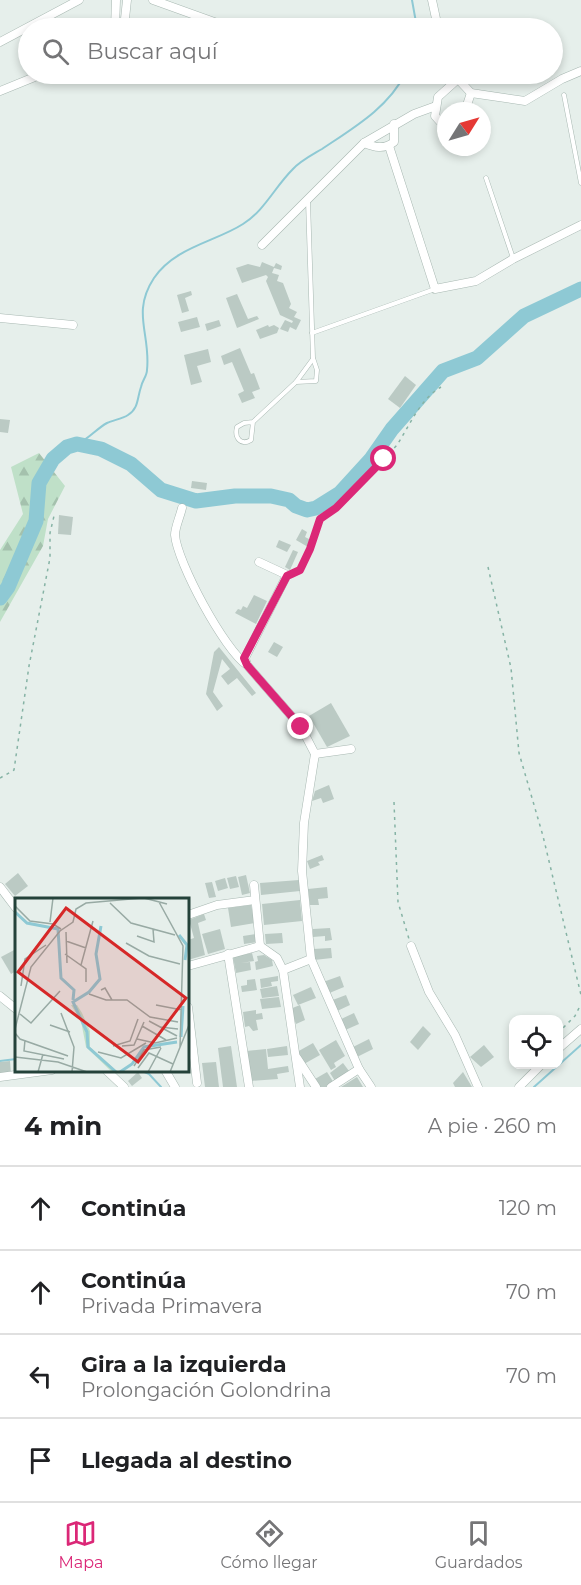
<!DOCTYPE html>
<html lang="es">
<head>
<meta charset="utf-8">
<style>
  body { margin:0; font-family:Montserrat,sans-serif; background:#f6f6f6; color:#202124 }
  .controls { position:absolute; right:18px; bottom:18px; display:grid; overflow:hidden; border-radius:12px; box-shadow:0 3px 9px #0003 }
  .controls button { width:54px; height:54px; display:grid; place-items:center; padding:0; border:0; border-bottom:2px solid #e0e0e0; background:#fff; color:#202124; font:30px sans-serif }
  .compass { position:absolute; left:437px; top:102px; width:54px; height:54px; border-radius:50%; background:#fff; box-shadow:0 3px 9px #0003; rotate:53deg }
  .stop { position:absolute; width:18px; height:18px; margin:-14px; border:4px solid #db2777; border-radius:50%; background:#fff }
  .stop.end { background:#db2777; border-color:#fff; box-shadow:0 2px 6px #0008 }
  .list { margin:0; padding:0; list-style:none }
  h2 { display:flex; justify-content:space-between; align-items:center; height:78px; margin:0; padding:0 24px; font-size:26px }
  h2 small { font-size:20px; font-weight:400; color:#757577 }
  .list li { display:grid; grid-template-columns:39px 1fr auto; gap:18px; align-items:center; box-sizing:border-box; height:84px; padding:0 24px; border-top:2px solid #e0e0e0 }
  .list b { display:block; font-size:22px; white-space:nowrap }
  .list p { margin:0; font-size:20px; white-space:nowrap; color:#757577 }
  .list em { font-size:20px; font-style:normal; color:#757577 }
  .icon { flex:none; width:33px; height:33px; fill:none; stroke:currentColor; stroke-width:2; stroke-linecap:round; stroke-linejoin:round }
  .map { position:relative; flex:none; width:581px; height:1087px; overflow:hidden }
  .search { position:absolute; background:#fff; box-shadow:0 3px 9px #0003; left:18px; right:18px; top:18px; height:66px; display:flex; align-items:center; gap:15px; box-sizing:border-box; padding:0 21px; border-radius:33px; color:#757577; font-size:22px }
  .sheet { height:414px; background:#fff }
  nav { display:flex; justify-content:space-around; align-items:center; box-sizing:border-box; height:84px; border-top:2px solid #e0e0e0; background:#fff; font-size:16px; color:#757577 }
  nav a { display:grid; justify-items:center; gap:3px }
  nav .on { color:#db2777 }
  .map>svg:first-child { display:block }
</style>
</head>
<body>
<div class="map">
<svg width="581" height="1087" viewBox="0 0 581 1087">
  <defs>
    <pattern id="forest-firs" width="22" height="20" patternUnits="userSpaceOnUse" patternTransform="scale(1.5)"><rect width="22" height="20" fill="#bfe0c8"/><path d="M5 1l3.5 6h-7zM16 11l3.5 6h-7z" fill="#a4c1ad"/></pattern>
  </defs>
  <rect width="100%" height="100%" fill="#e6efeb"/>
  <path fill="url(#forest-firs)" d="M 39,453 L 65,486 L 48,519 L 43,546 L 0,622 L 0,550 L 23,514 L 11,467 Z"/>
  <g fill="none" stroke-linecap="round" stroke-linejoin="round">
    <g stroke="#8ec9d4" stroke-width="2">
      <path d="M 412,0 L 417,28"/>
      <path d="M 77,444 C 89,439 96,429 107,423 C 113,420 122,419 128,415 C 139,408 137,398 141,387 C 142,381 147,376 147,370 C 151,334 131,313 154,278 C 175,247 215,242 243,224 C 264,211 275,187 292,170 C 300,161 312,155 322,149 C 353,128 388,108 405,74"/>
      <path d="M 0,1061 L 16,1059"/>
      <path d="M 140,1070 L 149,1074 L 161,1087"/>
      <path d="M 534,1087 L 581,1045"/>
    </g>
    <path stroke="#8ec9d4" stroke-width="15" d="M 0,598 L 8,587 L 36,521 L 39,483 L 53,459 L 67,447 L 77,444 L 101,449 L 131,464 L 161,490 L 196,501 L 235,496 L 271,496 L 289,500 L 296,506 L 307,510 L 316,508 L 340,493 L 371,459 L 392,429 L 443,371 L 477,358 L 524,316 L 581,289"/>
  </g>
  <g fill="#bbcac4">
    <path d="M 262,262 L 274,267 L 276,263 L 282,266 L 281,270 L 274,268 L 272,273 L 279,275 L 277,281 L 283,283 L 291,304 L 289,308 L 297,312 L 294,317 L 301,320 L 296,330 L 290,327 L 288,332 L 280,329 L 285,320 L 292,323 L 293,321 L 280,315 L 266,281 L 268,277 L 266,275 L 242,283 L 236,268 L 248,264 L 260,267 Z"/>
    <path d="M 191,291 L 192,295 L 185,298 L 189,311 L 182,313 L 177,295 Z"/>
    <path d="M 237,294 L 248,319 L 257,316 L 259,319 L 237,328 L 226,298 Z"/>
    <path d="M 197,317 L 200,327 L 181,332 L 178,322 Z"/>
    <path d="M 219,320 L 221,326 L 207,331 L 205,324 Z"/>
    <path d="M 268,325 L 269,327 L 274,325 L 279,328 L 277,333 L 260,339 L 256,330 Z"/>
    <path d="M 240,348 L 251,374 L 254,373 L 260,389 L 252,392 L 255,398 L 242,403 L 238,394 L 244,391 L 232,362 L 224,365 L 221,356 Z"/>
    <path d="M 208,349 L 211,362 L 197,366 L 202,382 L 191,385 L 184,355 Z"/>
    <path d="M 405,376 L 416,385 L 400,408 L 388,399 Z"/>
    <path d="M 0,419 L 10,420 L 8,433 L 0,432 Z"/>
    <path d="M 192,481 L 207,483 L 206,490 L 191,488 Z"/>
    <path d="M 59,515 L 73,517 L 71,535 L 58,534 Z"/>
    <path d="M 302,529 L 307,532 L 305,537 L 311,540 L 308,547 L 296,540 Z"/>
    <path d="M 279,540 L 291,545 L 287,552 L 276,547 Z"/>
    <path d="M 293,550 L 298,552 L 290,570 L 285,567 Z"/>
    <path d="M 254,595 L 267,601 L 256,624 L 235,613 L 238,609 L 241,610 L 243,606 L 247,608 Z"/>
    <path d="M 274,642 L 283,647 L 277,657 L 268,652 Z"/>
    <path d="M 219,647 L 256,693 L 252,696 L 237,678 L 228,685 L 221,676 L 230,669 L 222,659 L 213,692 L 223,706 L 217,711 L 206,694 L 214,652 Z"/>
    <path d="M 331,703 L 350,736 L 327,747 L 309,716 Z"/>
    <path d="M 329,785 L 334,799 L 323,803 L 321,798 L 312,801 L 315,791 Z"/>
    <path d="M 322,855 L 324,860 L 318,862 L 320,865 L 310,869 L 307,861 Z"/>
    <path d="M 18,873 L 28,886 L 15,896 L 5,884 Z"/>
    <path d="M 246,875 L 250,893 L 242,895 L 238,877 Z"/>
    <path d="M 236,876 L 239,887 L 230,889 L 227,878 Z"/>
    <path d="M 225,878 L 228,888 L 218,891 L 215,881 Z"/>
    <path d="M 299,880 L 300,891 L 261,895 L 260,883 Z"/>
    <path d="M 212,882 L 216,897 L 209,898 L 205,883 Z"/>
    <path d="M 327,887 L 328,898 L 318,899 L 319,905 L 310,905 L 308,889 Z"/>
    <path d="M 300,900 L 302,921 L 264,925 L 262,904 Z"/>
    <path d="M 251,905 L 255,923 L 231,927 L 228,908 Z"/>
    <path d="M 204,914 L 206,920 L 198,923 L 205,955 L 188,960 L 188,940 L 194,938 L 189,920 Z"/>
    <path d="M 330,928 L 332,940 L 325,941 L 325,936 L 313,937 L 313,929 Z"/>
    <path d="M 220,929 L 225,949 L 208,954 L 202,934 Z"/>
    <path d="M 282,933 L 283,943 L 266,944 L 265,934 Z"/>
    <path d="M 256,934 L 257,942 L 244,944 L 243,936 Z"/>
    <path d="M 331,948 L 332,958 L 314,960 L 313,949 Z"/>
    <path d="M 16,949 L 16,971 L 11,974 L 1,957 Z"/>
    <path d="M 252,953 L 254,961 L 241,963 L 250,962 L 251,970 L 236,973 L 233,957 Z"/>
    <path d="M 264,955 L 272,960 L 273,966 L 256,970 L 255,962 L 258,961 L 257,956 Z"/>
    <path d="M 278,976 L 278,981 L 271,982 L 272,986 L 261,988 L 260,979 Z"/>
    <path d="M 340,976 L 344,987 L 327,994 L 323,982 Z"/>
    <path d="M 255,979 L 257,990 L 242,992 L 241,986 L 247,985 L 247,980 Z"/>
    <path d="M 277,986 L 279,996 L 262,998 L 260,989 Z"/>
    <path d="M 311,987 L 316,998 L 298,1005 L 293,995 Z"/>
    <path d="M 346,995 L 350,1005 L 335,1012 L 330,1001 Z"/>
    <path d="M 279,997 L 281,1007 L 262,1009 L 260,999 Z"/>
    <path d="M 300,1005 L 305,1020 L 296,1024 L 290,1009 Z"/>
    <path d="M 256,1010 L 256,1014 L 262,1013 L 263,1019 L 256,1020 L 258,1030 L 253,1031 L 249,1026 L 245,1027 L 243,1012 Z"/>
    <path d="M 354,1013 L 359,1024 L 343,1031 L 339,1020 Z"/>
    <path d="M 423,1026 L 431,1034 L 418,1050 L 410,1042 Z"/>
    <path d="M 369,1039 L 373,1049 L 357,1057 L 353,1047 Z"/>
    <path d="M 336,1040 L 345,1056 L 334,1063 L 336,1067 L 331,1070 L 319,1050 Z"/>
    <path d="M 313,1043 L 320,1055 L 304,1064 L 297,1052 Z"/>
    <path d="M 484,1045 L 494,1057 L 481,1067 L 470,1057 Z"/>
    <path d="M 231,1046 L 237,1087 L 223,1087 L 218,1048 Z"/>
    <path d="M 287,1046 L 288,1055 L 268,1057 L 267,1049 Z"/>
    <path d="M 266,1049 L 268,1069 L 288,1066 L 289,1072 L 277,1074 L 278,1079 L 250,1081 L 246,1051 Z"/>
    <path d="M 10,1061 L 11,1074 L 0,1075 L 0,1062 Z"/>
    <path d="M 216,1062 L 219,1087 L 205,1087 L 202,1063 Z"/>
    <path d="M 343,1063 L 349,1071 L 335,1081 L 330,1073 Z"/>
    <path d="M 138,1072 L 142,1078 L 132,1086 L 128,1081 Z"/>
    <path d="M 327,1072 L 334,1083 L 327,1087 L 320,1087 L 315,1079 Z"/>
    <path d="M 463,1072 L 472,1087 L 455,1087 L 453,1083 Z"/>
    <path d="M 357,1077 L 363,1087 L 341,1087 Z"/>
  </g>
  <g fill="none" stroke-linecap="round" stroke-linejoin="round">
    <defs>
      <g id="service">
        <path d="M 564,95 L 581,183"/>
        <path d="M 486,178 L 513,258"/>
        <path d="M 312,333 L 435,289"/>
        <path d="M 296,382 L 313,359"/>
        <path d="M 253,422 L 251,440 C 241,446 234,438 237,427 L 244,423 L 253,422 L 296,382 L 316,381 L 317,370 L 313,358 L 308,201"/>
      </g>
      <g id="minor">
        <path d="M 153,0 L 231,28"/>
        <path d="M 432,0 L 438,28"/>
        <path d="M 115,28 L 116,0"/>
        <path d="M 124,28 L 127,0"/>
        <path d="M 0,42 L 79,0"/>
        <path d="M 444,74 L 458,79 L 471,93 L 525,101 L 562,79 L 581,71"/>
        <path d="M 0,91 L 42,74"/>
        <path d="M 465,111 L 471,93"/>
        <path d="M 446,126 L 444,126 L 435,116 L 438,97 L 458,79"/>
        <path d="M 364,143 C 374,147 384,150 394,142 L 394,124"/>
        <path d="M 389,146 L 435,289 L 476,281 L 513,259 L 581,225"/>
        <path d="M 262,245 L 364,143 L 414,114 L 436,106"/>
        <path d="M 0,318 L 73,325"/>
        <path d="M 182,508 C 180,517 175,527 175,535 C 177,562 225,651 247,665 L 301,727 L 315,754 L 304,823 L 302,871 L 311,959 L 359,1069 L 371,1087"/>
        <path d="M 247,665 L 245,658 L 287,575 L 259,562"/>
        <path d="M 315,754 L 351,749"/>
        <path d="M 254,885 L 260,946"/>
        <path d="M 0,887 L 16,908"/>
        <path d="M 188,915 L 217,905 L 255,900"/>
        <path d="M 260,946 L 277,958 L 283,970 L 300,1087"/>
        <path d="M 411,946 L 429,992 L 455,1035 L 478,1087"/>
        <path d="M 228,954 L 249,1087"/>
        <path d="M 188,966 L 260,946"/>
        <path d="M 283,970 L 311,959"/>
        <path d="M 0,996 L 16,1009"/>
        <path d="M 188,1007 L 197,1083"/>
        <path d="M 558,1049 L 581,1029"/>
        <path d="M 297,1058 L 316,1087"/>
        <path d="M 106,1070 L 124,1087"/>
        <path d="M 165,1070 L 175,1087"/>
        <path d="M 0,1077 L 52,1070"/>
        <path d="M 331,1087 L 359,1069"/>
        <path d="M 519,1087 L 542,1064"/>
      </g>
    </defs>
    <use href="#service" stroke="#a8b8b2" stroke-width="5"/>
    <use href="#minor" stroke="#a8b8b2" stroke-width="9"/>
    <g stroke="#86b3a5" stroke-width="1.5" stroke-dasharray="3 4.5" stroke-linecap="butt">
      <path d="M 488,567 L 511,668 L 519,753 L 543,836 L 581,995"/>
      <path d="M 294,573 L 300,570 L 310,549 L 319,519 C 343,503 362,483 381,462 C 386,456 392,451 397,445 C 410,425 420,399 441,387"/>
      <path d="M 0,778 L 14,770 L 29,666 L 50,558 L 50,533 L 54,516"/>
      <path d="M 394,802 L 398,902 L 409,939"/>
      <path d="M 558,1033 L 575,1016 L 581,1004"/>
    </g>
    <use href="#service" stroke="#fff" stroke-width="4"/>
    <use href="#minor" stroke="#fff" stroke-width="8"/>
  </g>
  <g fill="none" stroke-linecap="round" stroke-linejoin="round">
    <path stroke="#db2777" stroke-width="8" d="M 301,727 L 247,665 L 244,658 L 287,576 L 300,570 L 310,549 L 320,519 L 336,508 L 384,459"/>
  </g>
  <g transform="translate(15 898)">
    <rect width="174" height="174" fill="#e6efeb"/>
    <path d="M 56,107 L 62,107 L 67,115 L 75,133 L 75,149 L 103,174 L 97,174 L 71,149 L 66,123 Z" fill="#bfe0c8"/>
    <path fill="none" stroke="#8ec9d4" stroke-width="3" d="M 0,14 L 12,25 L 43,31 L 46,80 L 59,92 L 58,102M 86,28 L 81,56 L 85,81 L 74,94 L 58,104 L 72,134 L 73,149 L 101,174M 164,37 L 172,47 L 170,62M 166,139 L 168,108M 105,174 L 117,166 L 129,149 L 162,144"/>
    <path fill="none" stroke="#98aaa4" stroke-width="1.5" d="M 129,0 L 152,6M 144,4 L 168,48 L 165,149M 95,5 L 116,25 L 160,37M 0,8 L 15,23 L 38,26 L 46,31M 35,24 L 38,0M 51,34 L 52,65M 122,38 L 139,44 L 138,31M 51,43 L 71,50M 111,45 L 134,58 L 165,66M 50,56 L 71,71 L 71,84M 66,67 L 78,23M 6,88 L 10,61 L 31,47M 86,92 L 90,90 L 97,102M 74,96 L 91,102 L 112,102 L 135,119 L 163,124M 141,107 L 167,112M 46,115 L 59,149 L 57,174M 5,116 L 16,125 L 45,93M 134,123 L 162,138M 35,127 L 55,134M 127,128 L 151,142M 145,129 L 163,131M 0,131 L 16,69 L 45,33 L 58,24 L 61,11 L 71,5 L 127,0M 0,135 L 5,141 L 53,158M 122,141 L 140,145 L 162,140M 10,142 L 9,153 L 49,161M 98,148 L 115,143 L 123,121M 107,148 L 119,147 L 129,124M 83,154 L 106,160 L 131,145M 0,159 L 43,164 L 72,174M 119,168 L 129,152 L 146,149M 123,170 L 134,155 L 158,166M 23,174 L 28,156M 133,174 L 146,150M 155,174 L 174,127"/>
    <path fill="#d62828" fill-opacity="0.15" stroke="#d62828" stroke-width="3" d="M 51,10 L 171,100 L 123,164 L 3,74 Z"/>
    <rect width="174" height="174" fill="none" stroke="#24423a" stroke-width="3"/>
  </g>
</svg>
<div class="controls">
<button><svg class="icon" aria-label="locate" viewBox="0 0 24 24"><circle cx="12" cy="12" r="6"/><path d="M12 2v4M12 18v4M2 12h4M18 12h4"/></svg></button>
</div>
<svg class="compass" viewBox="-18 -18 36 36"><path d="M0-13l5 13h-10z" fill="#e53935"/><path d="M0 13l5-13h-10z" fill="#757577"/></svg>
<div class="stop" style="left:384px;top:459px"></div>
<div class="stop end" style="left:301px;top:727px"></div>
<div class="search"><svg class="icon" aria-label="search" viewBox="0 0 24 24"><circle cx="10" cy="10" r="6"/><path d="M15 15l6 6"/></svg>Buscar aquí</div>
</div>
<section class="sheet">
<h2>4 min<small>A pie · 260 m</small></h2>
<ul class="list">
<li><svg class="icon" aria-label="ahead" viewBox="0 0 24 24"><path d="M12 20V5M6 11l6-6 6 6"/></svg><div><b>Continúa</b></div><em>120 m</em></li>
<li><svg class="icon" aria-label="ahead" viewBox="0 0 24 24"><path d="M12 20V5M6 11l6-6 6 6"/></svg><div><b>Continúa</b><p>Privada Primavera</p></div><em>70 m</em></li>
<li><svg class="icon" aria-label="left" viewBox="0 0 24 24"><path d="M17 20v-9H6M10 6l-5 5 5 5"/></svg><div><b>Gira a la izquierda</b><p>Prolongación Golondrina</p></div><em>70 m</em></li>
<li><svg class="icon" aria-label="arrive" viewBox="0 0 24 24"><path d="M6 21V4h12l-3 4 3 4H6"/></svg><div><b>Llegada al destino</b></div></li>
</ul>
</section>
<nav>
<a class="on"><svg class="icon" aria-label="map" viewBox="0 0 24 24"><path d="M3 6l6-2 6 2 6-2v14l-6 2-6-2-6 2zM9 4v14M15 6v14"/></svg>Mapa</a>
<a><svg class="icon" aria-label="directions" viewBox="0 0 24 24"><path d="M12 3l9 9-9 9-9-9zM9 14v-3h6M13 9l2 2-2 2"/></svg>Cómo llegar</a>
<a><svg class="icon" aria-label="saved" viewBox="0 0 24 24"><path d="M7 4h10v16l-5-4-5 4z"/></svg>Guardados</a>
</nav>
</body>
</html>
